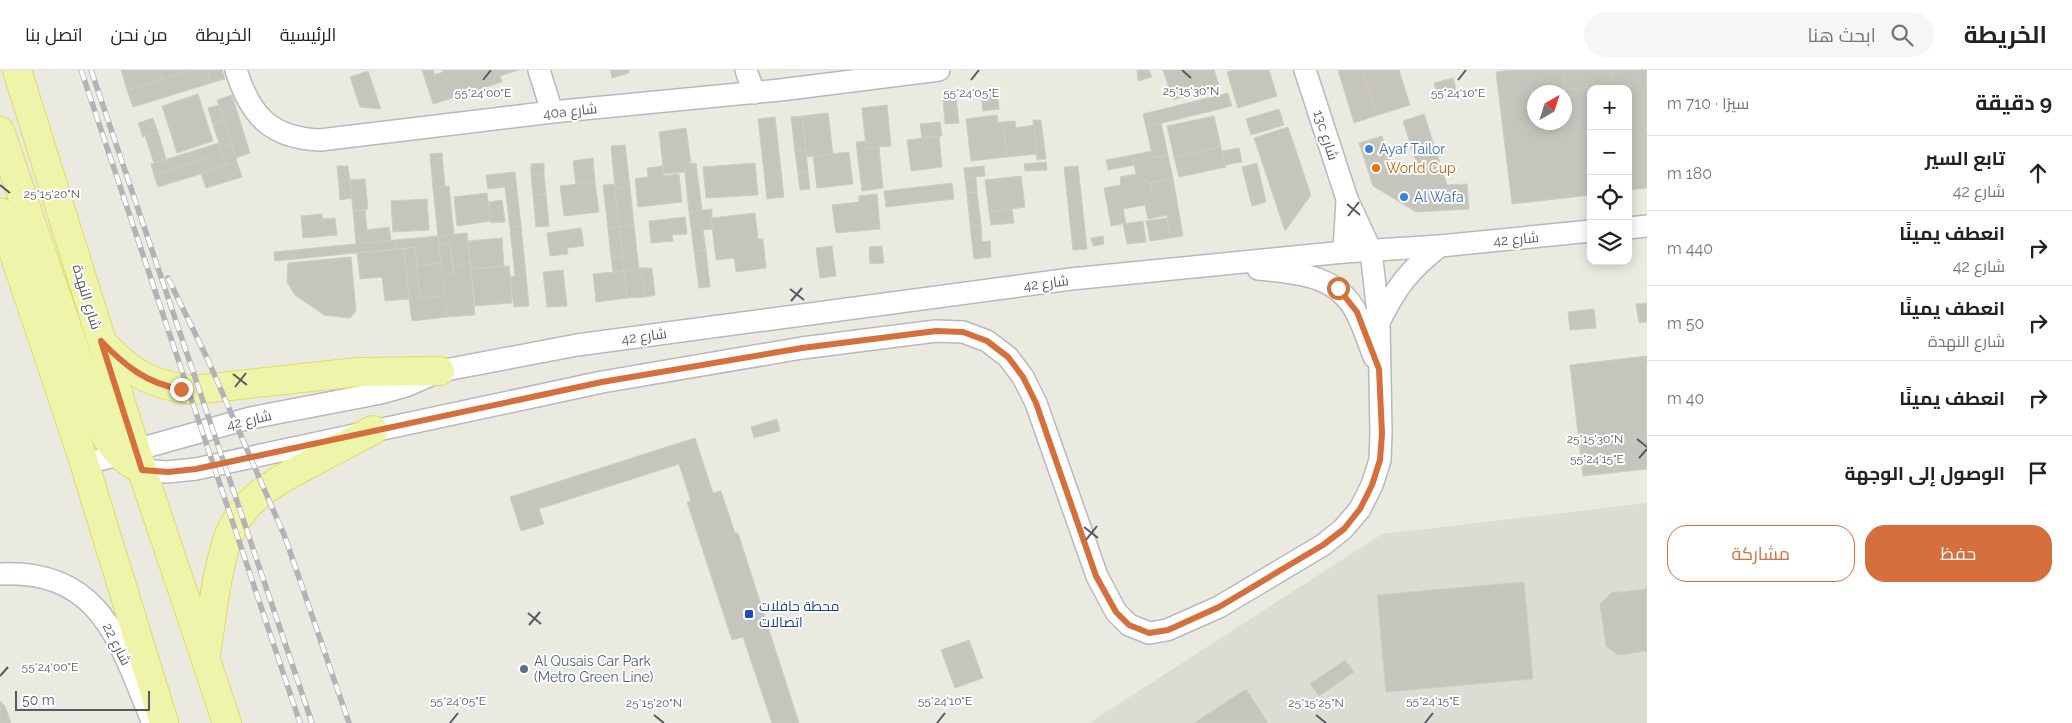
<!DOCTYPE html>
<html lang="ar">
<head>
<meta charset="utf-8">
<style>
  body { margin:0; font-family:Raleway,Cairo,sans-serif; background:#f6f6f6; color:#222; direction:rtl }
  .controls { position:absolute; right:15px; top:15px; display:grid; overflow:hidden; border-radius:10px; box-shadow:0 2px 12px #0003 }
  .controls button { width:45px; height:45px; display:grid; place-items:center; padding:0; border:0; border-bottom:1px solid #e0e0e0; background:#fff; color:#222; font:25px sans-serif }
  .compass { position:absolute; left:1527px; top:15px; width:45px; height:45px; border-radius:50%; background:#fff; box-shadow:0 2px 12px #0003; rotate:39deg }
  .scale { position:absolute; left:15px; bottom:12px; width:135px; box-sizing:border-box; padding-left:5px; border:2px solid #595a60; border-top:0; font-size:14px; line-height:18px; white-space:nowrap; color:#595a60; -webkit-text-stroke:4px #fff; paint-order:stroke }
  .stop { position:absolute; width:15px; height:15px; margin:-11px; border:4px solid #d56f3c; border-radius:50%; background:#fff }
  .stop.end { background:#d56f3c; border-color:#fff; box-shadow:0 1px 5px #0008 }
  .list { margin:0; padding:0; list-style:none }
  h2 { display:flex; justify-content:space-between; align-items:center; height:65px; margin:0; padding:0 20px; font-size:21px }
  h2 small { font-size:16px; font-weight:400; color:#767676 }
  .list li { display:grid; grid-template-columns:32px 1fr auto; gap:15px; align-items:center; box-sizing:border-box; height:75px; padding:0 20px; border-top:1px solid #e0e0e0 }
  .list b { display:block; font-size:19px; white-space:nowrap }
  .list p { margin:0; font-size:16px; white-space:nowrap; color:#767676 }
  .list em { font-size:16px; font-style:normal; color:#767676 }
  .actions { display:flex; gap:10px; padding:15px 20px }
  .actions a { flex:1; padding:11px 0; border:1px solid #d56f3c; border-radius:20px; text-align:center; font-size:18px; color:#d56f3c }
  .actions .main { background:#d56f3c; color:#fff }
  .icon { flex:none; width:28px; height:28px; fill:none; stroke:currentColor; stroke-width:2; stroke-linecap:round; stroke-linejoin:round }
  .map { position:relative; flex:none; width:1647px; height:653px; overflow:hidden; direction:ltr }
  header { display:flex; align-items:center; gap:30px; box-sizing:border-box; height:70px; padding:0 25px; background:#fff; border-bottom:1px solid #e0e0e0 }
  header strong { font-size:24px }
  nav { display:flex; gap:28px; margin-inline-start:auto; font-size:18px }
  .search { width:350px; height:45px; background:#f6f6f6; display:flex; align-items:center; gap:12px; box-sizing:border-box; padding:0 18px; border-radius:28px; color:#767676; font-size:19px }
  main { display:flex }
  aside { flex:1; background:#fff }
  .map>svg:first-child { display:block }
</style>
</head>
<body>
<header>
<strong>الخريطة</strong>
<div class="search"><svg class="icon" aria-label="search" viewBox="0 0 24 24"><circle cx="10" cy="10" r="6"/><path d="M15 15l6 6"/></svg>ابحث هنا</div>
<nav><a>الرئيسية</a><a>الخريطة</a><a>من نحن</a><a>اتصل بنا</a></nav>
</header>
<main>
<aside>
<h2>9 دقيقة<small>سيرًا · 710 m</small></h2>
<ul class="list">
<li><svg class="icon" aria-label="ahead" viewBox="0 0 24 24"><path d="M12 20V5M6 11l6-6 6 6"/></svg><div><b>تابع السير</b><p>شارع 42</p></div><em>180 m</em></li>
<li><svg class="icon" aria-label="right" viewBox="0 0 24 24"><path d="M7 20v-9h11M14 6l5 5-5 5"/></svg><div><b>انعطف يمينًا</b><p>شارع 42</p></div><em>440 m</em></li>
<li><svg class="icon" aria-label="right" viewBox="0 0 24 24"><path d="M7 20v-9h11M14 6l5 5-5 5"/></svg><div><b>انعطف يمينًا</b><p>شارع النهدة</p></div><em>50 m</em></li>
<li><svg class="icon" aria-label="right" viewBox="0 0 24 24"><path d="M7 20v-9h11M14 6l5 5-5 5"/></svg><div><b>انعطف يمينًا</b></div><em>40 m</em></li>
<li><svg class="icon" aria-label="arrive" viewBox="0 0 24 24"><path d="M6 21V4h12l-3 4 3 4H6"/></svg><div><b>الوصول إلى الوجهة</b></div></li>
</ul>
<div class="actions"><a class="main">حفظ</a><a>مشاركة</a></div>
</aside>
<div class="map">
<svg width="1647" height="653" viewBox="0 0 1647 653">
  <rect width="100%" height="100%" fill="#eaeae0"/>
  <path fill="#dcdcd5" d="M 1647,433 L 1647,653 L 1089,653 L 1382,464 Z"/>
  <g fill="#c6c5bd" stroke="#cecdc0" fill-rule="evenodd">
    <path d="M 121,0 L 159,0 L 162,9 L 127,20 Z"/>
    <path d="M 159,0 L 192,0 L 162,9 Z"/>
    <path d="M 192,0 L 207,0 L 211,13 L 133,37 L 127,20 Z"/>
    <path d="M 207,0 L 222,0 L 225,9 L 211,13 Z"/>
    <path d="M 422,0 L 433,0 L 443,31 L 433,34 Z"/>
    <path d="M 442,0 L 498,0 L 502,12 L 443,31 L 434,5 L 443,2 Z"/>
    <path d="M 498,0 L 518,0 L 500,6 Z"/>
    <path d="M 610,0 L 629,0 L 629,3 L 612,8 Z"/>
    <path d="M 1137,0 L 1149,0 L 1152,7 L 1138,11 Z"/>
    <path d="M 1163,0 L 1214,0 L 1219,15 L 1173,30 Z"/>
    <path d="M 1235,0 L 1269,0 L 1277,26 L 1238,38 L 1227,2 Z"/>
    <path d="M 1338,0 L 1363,0 L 1378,45 L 1354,53 Z"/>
    <path d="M 1363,0 L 1399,0 L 1410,35 L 1378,45 Z"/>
    <path d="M 1512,0 L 1563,0 L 1565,20 L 1613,14 L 1611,0 L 1647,0 L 1647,118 L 1628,120 L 1628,19 L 1591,19 L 1591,125 L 1512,134 L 1496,2 ZM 1534,22 L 1564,22 L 1564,52 L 1534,52 Z"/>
    <path d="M 1563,0 L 1611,0 L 1613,14 L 1565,20 Z"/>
    <path d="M 368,1 L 381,39 L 360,37 L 350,7 Z"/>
    <path d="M 1453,8 L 1456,19 L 1437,24 L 1434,13 Z"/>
    <path d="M 997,23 L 999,39 L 983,41 L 981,25 Z"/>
    <path d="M 1228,23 L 1232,36 L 1146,57 L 1143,44 Z"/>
    <path d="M 198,24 L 213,71 L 177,83 L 162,36 Z"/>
    <path d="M 232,25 L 250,83 L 236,88 L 217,30 Z"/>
    <path d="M 956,27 L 959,53 L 945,54 L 943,28 Z"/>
    <path d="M 219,35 L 224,51 L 213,55 L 208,38 Z"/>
    <path d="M 887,35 L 891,76 L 866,78 L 862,38 Z"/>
    <path d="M 1279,39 L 1284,55 L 1251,65 L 1246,49 Z"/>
    <path d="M 828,43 L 833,84 L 807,87 L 802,46 Z"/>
    <path d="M 1424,44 L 1447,115 L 1467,114 L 1469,139 L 1416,142 L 1373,116 L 1359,73 L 1382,66 L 1395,105 L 1418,98 L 1403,51 Z"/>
    <path d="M 997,45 L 998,53 L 1003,52 L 1007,87 L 971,91 L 966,49 Z"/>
    <path d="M 802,46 L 806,81 L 795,82 L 791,47 Z"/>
    <path d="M 1214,46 L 1221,77 L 1174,87 L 1167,56 Z"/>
    <path d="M 775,47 L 784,127 L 767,129 L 758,49 Z"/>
    <path d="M 153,48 L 158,62 L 143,67 L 138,53 Z"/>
    <path d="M 1033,50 L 1041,50 L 1046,89 L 1037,90 Z"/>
    <path d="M 224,51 L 231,73 L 220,76 L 213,55 Z"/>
    <path d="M 1015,51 L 1016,58 L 1034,55 L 1037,84 L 1007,87 L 1003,52 Z"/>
    <path d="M 940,52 L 942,66 L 922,68 L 920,54 Z"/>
    <path d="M 1161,53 L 1168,85 L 1153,88 L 1146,57 Z"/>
    <path d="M 1288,57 L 1311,125 L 1285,161 L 1254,68 Z"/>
    <path d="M 686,58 L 691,93 L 684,94 L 685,102 L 664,104 L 659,62 Z"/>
    <path d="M 158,62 L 166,89 L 154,93 L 145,66 Z"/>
    <path d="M 939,66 L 942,97 L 911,101 L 907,70 Z"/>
    <path d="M 866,71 L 866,78 L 879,77 L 883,118 L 862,121 L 856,72 Z"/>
    <path d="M 219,73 L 222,84 L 154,105 L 151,94 Z"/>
    <path d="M 231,73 L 237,92 L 226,96 L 220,76 Z"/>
    <path d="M 625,75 L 630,117 L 615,119 L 611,76 Z"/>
    <path d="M 1221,77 L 1226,97 L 1179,107 L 1174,87 Z"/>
    <path d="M 1239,78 L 1242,92 L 1225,95 L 1222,81 Z"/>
    <path d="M 806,81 L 808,102 L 798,103 L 795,82 Z"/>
    <path d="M 1152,81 L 1153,88 L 1168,85 L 1173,108 L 1150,113 L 1136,104 L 1132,85 Z"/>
    <path d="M 849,82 L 853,114 L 817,118 L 813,86 Z"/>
    <path d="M 442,83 L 445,117 L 433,118 L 430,84 Z"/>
    <path d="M 222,84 L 226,96 L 158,117 L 154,105 Z"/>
    <path d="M 1132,85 L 1134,95 L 1108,100 L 1106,90 Z"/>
    <path d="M 593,88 L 595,112 L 576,115 L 573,91 Z"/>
    <path d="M 237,92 L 242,107 L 206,118 L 201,104 Z"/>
    <path d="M 1046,92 L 1047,100 L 1025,101 L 1024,94 Z"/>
    <path d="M 544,93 L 544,104 L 531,105 L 531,94 Z"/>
    <path d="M 696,93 L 702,140 L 689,142 L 684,94 Z"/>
    <path d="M 755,93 L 758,125 L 706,128 L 703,97 Z"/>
    <path d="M 1257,93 L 1266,132 L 1252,136 L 1242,97 Z"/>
    <path d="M 337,96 L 348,96 L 352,128 L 340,130 Z"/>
    <path d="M 663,96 L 664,106 L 679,104 L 682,132 L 638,137 L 635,109 L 648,107 L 647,98 Z"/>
    <path d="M 984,96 L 985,106 L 965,108 L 964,98 Z"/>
    <path d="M 1078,96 L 1087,179 L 1073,180 L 1064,97 Z"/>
    <path d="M 515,102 L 521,156 L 510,158 L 505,117 L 488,119 L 486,105 Z"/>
    <path d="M 808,102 L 810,119 L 800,120 L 798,103 Z"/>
    <path d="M 544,104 L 546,124 L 533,125 L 531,105 Z"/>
    <path d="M 1136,104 L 1150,113 L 1153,125 L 1145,135 L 1123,139 L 1126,153 L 1111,156 L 1104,118 L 1121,115 L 1120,107 Z"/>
    <path d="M 1021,106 L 1025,137 L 989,142 L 985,110 Z"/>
    <path d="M 976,107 L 977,122 L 967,123 L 965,108 Z"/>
    <path d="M 1173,108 L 1183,166 L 1170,168 L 1167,145 L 1148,149 L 1145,135 L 1153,125 L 1150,113 Z"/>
    <path d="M 365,109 L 368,139 L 353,141 L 350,110 Z"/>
    <path d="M 595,112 L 599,142 L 564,146 L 560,116 Z"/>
    <path d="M 952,113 L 954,129 L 886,137 L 884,121 Z"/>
    <path d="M 615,114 L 619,157 L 608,158 L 603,115 Z"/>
    <path d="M 449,116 L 454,165 L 438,166 L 433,118 Z"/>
    <path d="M 630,117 L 634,155 L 619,157 L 615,119 Z"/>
    <path d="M 977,122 L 981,154 L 970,155 L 967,123 Z"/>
    <path d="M 487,123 L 491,151 L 457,156 L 454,127 Z"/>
    <path d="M 546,124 L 549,156 L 536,157 L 533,125 Z"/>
    <path d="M 877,124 L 880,159 L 836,163 L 832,135 L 859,132 L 859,126 Z"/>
    <path d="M 427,129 L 429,160 L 393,162 L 391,131 Z"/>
    <path d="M 502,130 L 505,152 L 491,153 L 489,132 Z"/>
    <path d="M 712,139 L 712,159 L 703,160 L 706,180 L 694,181 L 689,142 Z"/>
    <path d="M 1012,139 L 1014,153 L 991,155 L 989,142 Z"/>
    <path d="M 365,140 L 367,160 L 389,157 L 391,171 L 356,174 L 353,141 Z"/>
    <path d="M 755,143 L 758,169 L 763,169 L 766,198 L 736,202 L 734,188 L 716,190 L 711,148 Z"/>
    <path d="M 322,144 L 322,149 L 335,148 L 337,165 L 303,168 L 301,146 Z"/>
    <path d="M 685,147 L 687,164 L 672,165 L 673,171 L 651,173 L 649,151 Z"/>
    <path d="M 1167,148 L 1170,168 L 1150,171 L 1146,151 Z"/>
    <path d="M 1143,151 L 1146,172 L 1127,174 L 1123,154 Z"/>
    <path d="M 981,154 L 982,172 L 990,171 L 991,187 L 974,189 L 970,155 Z"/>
    <path d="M 634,155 L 639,199 L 624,201 L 619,157 Z"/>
    <path d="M 521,156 L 526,205 L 515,207 L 510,158 Z"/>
    <path d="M 619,157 L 623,187 L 611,188 L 608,158 Z"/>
    <path d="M 581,158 L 584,176 L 567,178 L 568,184 L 550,186 L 547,163 Z"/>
    <path d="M 467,163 L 470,193 L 453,195 L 450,173 L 439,174 L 438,166 Z"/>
    <path d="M 438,166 L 441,193 L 417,196 L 415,177 L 396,179 L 395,170 Z"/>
    <path d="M 1103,166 L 1104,174 L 1093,176 L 1091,168 Z"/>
    <path d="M 502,168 L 504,196 L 471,199 L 468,171 Z"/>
    <path d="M 395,170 L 396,179 L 275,191 L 274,182 Z"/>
    <path d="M 450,173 L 453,203 L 442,204 L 439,174 Z"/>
    <path d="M 832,176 L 836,206 L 820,208 L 816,178 Z"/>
    <path d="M 882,176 L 884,193 L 870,194 L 869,177 Z"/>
    <path d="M 415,177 L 420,228 L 409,229 L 404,179 Z"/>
    <path d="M 404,179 L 409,229 L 385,231 L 382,207 L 360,209 L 357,183 Z"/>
    <path d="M 706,180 L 710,217 L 699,218 L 694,181 Z"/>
    <path d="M 351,187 L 356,241 L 350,248 L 324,245 L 295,225 L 287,212 L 288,193 Z"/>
    <path d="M 623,187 L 624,201 L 613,202 L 611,188 Z"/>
    <path d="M 441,193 L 445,226 L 420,228 L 417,196 Z"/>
    <path d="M 470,193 L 475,245 L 447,247 L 442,204 L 453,203 L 453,195 Z"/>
    <path d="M 509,196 L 512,233 L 475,236 L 471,199 Z"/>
    <path d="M 641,198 L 652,198 L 655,225 L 645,227 Z"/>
    <path d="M 641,198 L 645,227 L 627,228 L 624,201 Z"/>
    <path d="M 563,200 L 567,236 L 547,237 L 543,202 Z"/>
    <path d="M 624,201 L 627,228 L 596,232 L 593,204 Z"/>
    <path d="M 526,205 L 529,236 L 514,237 L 510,207 Z"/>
    <path d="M 445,226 L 447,247 L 412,251 L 409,229 Z"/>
    <path d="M 1647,233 L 1647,252 L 1639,253 L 1636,234 Z"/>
    <path d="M 1594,239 L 1596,258 L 1570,260 L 1568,242 Z"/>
    <path d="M 1647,286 L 1647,399 L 1583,406 L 1570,295 Z"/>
    <path d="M 777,349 L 780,361 L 754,368 L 751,357 Z"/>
    <path d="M 695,368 L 713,423 L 721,421 L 735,463 L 738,463 L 799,653 L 772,653 L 743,567 L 732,570 L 687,432 L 691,431 L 679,394 L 539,439 L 544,454 L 521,461 L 510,427 Z"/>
    <path d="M 1524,512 L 1533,609 L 1386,622 L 1377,525 Z"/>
    <path d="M 1647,519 L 1647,581 L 1618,585 L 1606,576 L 1600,534 L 1611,523 Z"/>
    <path d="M 969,570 L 983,608 L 955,618 L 941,580 Z"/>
    <path d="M 1345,590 L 1354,602 L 1319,626 L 1310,614 Z"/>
    <path d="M 1246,619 L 1268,653 L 1194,653 Z"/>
    <path d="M 0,631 L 5,636 L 11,653 L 0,653 Z"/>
  </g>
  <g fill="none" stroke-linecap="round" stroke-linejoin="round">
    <defs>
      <g id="street">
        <path d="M 236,0 C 250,45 270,68 320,70 L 552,42 L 780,20 L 939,0"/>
        <path d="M 539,0 L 552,42"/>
        <path d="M 746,0 L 754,23"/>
        <path d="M 1628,158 L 1647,156"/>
        <path d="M 1344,182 L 1347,130"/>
        <path d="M 1258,199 C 1296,203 1338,204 1357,244 C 1364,258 1369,273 1374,287"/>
        <path d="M 1379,252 C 1397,216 1409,200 1440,176"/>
        <path d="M 85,394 L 250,348 L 381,323 L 406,316 L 440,301 L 577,275 L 1071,209 L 1344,182 L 1440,176 L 1591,161"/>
        <path d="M 142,400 L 167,402 L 196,399 L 602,312 L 802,278 L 936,261 L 963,262 L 987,271 L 1008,287 L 1023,307 L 1036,333 L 1097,506 L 1116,542 L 1129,555 L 1149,563 L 1167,560 L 1219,537 L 1323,475 L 1343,459 L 1360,439 L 1372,415 L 1380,390 L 1381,363 L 1379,252 L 1371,181 L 1347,129 L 1305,0"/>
        <path d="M 0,504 C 103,499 120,575 153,653"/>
      </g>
      <g id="primary">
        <path d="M 17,0 L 142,400 L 227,653"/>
        <path d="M 0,61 L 101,357 C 111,377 122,390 142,400"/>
        <path d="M 0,142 L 82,386 L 164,653"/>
        <path d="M 103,273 C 132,304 150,314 192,320 L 358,302 L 440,301"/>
        <path d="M 206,584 C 212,547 216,501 229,465 C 245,426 278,410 313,392 C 333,381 353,371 373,360"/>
      </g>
    </defs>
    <use href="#street" stroke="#b8b8be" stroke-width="24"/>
    <use href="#primary" stroke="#e0dd63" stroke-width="30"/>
    <use href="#street" stroke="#fff" stroke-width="21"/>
    <use href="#primary" stroke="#eef5aa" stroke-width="28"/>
    <defs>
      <g id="rail">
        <path d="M 81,0 L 300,653"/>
        <path d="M 91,0 L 312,653"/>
        <path d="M 168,208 L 208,290 L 285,467 L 349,653"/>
      </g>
    </defs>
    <use href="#rail" stroke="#b3b3b4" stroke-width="5.5"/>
    <use href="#rail" stroke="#fff" stroke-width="4" stroke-dasharray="11" stroke-linecap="butt"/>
  </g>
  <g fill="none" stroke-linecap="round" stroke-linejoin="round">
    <path stroke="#d56f3c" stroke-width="6" d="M 181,319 C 147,314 124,295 101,271 L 142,400 L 168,402 L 196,399 L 602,312 L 802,278 L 936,261 L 963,262 L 987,271 L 1008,287 L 1023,307 L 1036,333 L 1096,506 L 1116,542 L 1129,555 L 1149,563 L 1168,560 L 1219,537 L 1323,475 L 1344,459 L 1360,439 L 1372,415 L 1380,390 L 1382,364 L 1379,299 L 1357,242 L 1338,218"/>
  </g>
  <path fill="none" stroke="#595a60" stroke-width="2" d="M 1182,0 L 1191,8M 483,10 L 491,0M 971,10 L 979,0M 1458,10 L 1466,0M 0,115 L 10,123M 1347,134 L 1360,145M 1348,146 L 1359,132M 790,219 L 804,230M 791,231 L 802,218M 233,304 L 247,315M 235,317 L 246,303M 1637,369 L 1647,377M 1639,388 L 1647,379M 1084,457 L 1098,468M 1086,470 L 1097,456M 528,543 L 541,554M 529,555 L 540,542M 0,606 L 8,597M 654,645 L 664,653M 1316,645 L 1326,653M 450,653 L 458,643M 937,653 L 945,643M 1425,653 L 1433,643"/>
  <g fill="#3f7fe0" stroke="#fff" stroke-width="2">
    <circle cx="1369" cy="79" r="5"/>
    <circle cx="1404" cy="127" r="5"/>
  </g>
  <circle fill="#e8710a" stroke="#fff" stroke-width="2" cx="1376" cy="98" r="5"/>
  <rect fill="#1a4fb4" stroke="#fff" stroke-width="2" x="744" y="539" width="10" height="10" rx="2.5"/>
  <circle fill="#5c6f8a" stroke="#fff" stroke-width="2" cx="524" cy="599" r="5"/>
  <g text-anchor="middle" stroke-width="4" stroke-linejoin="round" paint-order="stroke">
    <g font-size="14" fill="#595a60" stroke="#fff">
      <text transform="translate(570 41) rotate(-6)" y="5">40a شارع</text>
      <text transform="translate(1326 65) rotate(72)" y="5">13c شارع</text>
      <text transform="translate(1516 169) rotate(-5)" y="5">شارع 42</text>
      <text transform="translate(1046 213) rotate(-7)" y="5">شارع 42</text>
      <text transform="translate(87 227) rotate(73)" y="5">شارع النهدة</text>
      <text transform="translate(644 266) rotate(-8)" y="5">شارع 42</text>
      <text transform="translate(249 350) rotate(-13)" y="5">شارع 42</text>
      <text transform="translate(117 574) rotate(63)" y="5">شارع 22</text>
    </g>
    <g font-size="14" fill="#366cbe" stroke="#fff" text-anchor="start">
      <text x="1379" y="84">Ayaf Tailor</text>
      <text x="1414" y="132">Al Wafa</text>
    </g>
    <g font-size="14" fill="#c56008" stroke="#fff" text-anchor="start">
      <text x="1386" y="103">World Cup</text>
    </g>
    <g font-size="14" fill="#164399" stroke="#fff" text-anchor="start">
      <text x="759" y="541">محطة حافلات<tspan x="759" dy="16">اتصالات</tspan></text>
    </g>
    <g font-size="14" fill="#4e5e75" stroke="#fff" text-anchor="start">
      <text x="534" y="596">Al Qusais Car Park<tspan x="534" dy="16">(Metro Green Line)</tspan></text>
    </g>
  </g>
  <g font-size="12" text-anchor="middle" fill="#595a60" stroke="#fff" stroke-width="4" stroke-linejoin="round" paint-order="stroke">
    <text x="1191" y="25">25°15'30"N</text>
    <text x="483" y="27">55°24'00"E</text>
    <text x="971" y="27">55°24'05"E</text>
    <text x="1458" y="27">55°24'10"E</text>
    <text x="52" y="128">25°15'20"N</text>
    <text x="1595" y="373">25°15'30"N</text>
    <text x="1597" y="393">55°24'15"E</text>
    <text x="50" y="601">55°24'00"E</text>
    <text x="458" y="635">55°24'05"E</text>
    <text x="945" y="635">55°24'10"E</text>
    <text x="1433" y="635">55°24'15"E</text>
    <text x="654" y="637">25°15'20"N</text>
    <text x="1316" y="637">25°15'25"N</text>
  </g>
</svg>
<div class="controls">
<button>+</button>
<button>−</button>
<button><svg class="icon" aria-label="locate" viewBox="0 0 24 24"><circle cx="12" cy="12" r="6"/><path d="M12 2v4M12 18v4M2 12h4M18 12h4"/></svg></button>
<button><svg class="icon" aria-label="layers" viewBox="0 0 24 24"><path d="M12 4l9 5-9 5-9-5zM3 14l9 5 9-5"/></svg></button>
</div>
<svg class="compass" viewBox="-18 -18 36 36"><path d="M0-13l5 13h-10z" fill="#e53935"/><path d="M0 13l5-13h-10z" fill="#767676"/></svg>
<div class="scale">50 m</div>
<div class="stop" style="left:1338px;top:218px"></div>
<div class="stop end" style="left:181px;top:319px"></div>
</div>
</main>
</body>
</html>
